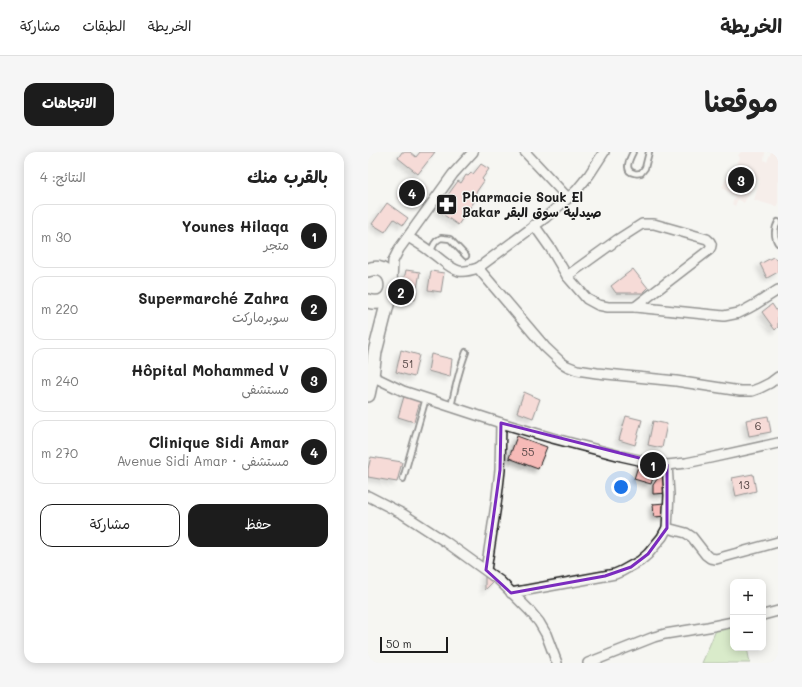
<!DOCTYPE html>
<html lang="ar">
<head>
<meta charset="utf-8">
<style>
  body { margin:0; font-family:Mali,"Playpen Sans Arabic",sans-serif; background:#f6f6f6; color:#222; direction:rtl }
  .controls { position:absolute; right:12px; bottom:12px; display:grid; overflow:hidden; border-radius:8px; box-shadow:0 2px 10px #0003 }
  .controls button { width:36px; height:36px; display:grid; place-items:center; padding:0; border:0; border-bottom:1px solid #e0e0e0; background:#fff; color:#222; font:20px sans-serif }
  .scale { position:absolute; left:12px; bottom:10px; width:68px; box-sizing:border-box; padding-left:4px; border:2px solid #1c1c1c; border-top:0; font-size:11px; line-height:14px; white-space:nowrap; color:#1c1c1c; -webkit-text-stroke:3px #f6f6f2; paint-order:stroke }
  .you { position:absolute; left:253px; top:335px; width:14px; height:14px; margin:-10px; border:3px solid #fff; border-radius:50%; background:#1a73e8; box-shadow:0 0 0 6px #1a73e833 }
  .badge { display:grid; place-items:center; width:26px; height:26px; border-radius:50%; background:#1c1c1c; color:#fff; font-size:13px; font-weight:700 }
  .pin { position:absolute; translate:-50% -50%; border:2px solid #fff; box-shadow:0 1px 4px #0006 }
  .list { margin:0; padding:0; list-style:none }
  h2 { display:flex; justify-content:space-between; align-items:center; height:52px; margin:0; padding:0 16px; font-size:17px }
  h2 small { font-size:13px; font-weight:400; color:#767676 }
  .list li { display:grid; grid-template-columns:26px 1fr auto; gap:12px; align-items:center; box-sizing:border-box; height:64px; margin:0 8px 8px; padding:0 8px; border:1px solid #e0e0e0; border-radius:12px }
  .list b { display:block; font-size:15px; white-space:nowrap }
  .list p { margin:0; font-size:13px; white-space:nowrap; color:#767676 }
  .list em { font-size:13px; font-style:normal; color:#767676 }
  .actions { display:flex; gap:8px; padding:12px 16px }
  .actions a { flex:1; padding:9px 0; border:1px solid #1c1c1c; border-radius:12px; text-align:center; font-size:14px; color:#1c1c1c }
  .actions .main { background:#1c1c1c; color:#fff }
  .map { position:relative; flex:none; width:410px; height:511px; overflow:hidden; direction:ltr; border-radius:12px }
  header { display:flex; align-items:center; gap:24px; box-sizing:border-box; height:56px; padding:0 20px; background:#fff; border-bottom:1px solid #e0e0e0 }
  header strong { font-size:19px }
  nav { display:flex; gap:22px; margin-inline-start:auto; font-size:14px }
  .intro { display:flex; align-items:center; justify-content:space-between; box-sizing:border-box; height:96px; padding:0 24px }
  h1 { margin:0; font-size:28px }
  .button { padding:10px 18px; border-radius:12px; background:#1c1c1c; color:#fff; font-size:14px; font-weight:700 }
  main { display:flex; gap:24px; padding:0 24px }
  aside { flex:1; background:#fff; border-radius:12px; box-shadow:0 2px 10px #0003 }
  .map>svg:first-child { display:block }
</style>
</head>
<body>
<header>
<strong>الخريطة</strong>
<nav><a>الخريطة</a><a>الطبقات</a><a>مشاركة</a></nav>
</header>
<div class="intro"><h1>موقعنا</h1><a class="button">الاتجاهات</a></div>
<main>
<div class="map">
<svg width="410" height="511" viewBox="0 0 410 511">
  <defs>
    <filter id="shadow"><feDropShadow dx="-3.5" dy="3.5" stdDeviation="2" flood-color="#0004"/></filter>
  </defs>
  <rect width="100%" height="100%" fill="#f6f6f2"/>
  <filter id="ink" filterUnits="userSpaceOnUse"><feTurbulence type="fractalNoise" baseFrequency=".025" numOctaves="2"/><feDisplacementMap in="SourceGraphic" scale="8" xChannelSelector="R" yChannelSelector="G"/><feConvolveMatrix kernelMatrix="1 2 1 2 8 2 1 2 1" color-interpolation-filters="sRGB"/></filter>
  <g filter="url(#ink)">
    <g fill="#f6e4e0">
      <path d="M 373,0 L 397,0 L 396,8 L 399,10 L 403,0 L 410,0 L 410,55 L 386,48 L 392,29 L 389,27 L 376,51 L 370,47 L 367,54 L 364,52 L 367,45 L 354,35 L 365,14 L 367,14 L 372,6 L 370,3 Z"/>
      <path d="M 43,24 L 60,36 L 46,57 L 28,45 Z"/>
    </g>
    <path fill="#b5dd99" stroke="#687c5a" d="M 365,476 L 365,496 L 379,496 L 382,511 L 334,511 L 348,478 Z"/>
    <g fill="#f6bab7" stroke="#1c1c1c" filter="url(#shadow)">
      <path d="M 34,0 L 42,0 L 48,5 L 52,0 L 67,0 L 50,22 L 30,6 Z"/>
      <path d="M 113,12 L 121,17 L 114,27 L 116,29 L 107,42 L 110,44 L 90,73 L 69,58 L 90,29 L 93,31 L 98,23 L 100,24 L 103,21 L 105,22 Z"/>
      <path d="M 19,51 L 40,66 L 35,73 L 26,67 L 17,80 L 4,72 Z"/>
      <path d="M 405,105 L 410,108 L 410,120 L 399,126 L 392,112 Z"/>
      <path d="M 265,117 L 280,136 L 275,141 L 248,141 L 243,134 Z"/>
      <path d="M 38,118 L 52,120 L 47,148 L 32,145 Z"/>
      <path d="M 63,119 L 76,121 L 73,140 L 60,138 Z"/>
      <path d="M 404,152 L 410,161 L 410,175 L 407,178 L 394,160 Z"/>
      <path d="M 33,198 L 51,203 L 46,225 L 28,220 Z"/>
      <path d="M 63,202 L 84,207 L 82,225 L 60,219 Z"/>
      <path d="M 156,240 L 172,247 L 165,266 L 149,260 Z"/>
      <path d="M 37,241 L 53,246 L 46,270 L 30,265 Z"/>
      <path d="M 258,264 L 274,268 L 267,293 L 251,288 Z"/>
      <path d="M 400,264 L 403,280 L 381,284 L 378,268 Z"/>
      <path d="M 285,269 L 299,272 L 294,296 L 280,293 Z"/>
      <path d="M 149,284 L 179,295 L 170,317 L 141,306 Z"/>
      <path d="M 3,305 L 34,310 L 29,330 L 0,325 L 0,317 Z"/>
      <path d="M 271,311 L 288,316 L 283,332 L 266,327 Z"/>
      <path d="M 294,320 L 300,329 L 300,341 L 285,342 L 285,333 Z"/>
      <path d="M 385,322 L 388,339 L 368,344 L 364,326 Z"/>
      <path d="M 297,351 L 298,364 L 286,365 L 285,352 Z"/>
      <path d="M 117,420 L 127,428 L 117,438 Z"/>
    </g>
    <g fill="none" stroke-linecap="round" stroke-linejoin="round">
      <defs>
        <g id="lane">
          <path d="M 265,0 C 262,6 255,19 266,21 C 268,22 271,21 273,21 L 277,16 L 281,0"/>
          <path d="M 410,70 C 406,77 406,85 410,91"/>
          <path d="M 63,100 C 65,93 67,89 73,86 L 82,87 L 98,104"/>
          <path d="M 83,255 C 87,236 91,218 98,200"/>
          <path d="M 35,327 L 58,246"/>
        </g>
        <g id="street">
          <path d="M 157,0 L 200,46"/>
          <path d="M 166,73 L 183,97 L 199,124 L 219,147 L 230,153 L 240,155 L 267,155 L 336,162 L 356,164 L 371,161 L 379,157 L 388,152 L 410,138"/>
          <path d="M 40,85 C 48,90 57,95 64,101 C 73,107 81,116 91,119 C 97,120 104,118 110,116 L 177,66 L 200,46 L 208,39 L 221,23 L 236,0"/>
          <path d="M 110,116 L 177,195 L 194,211 L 199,214 L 209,218 L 229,221 L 308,229 L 372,239 L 384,239 L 392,236 L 402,231 L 410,225"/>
          <path d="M 199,124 L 249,88 L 274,72 L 286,72 L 339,87 C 343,90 345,93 341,98 L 267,155"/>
          <path d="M 24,130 L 25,109 L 31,97 L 85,22 L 105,0"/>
          <path d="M 4,224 L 35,239 L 133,271 L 184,286 L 253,304 L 289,312 L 299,313 L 318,311 L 342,306 L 410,291"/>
          <path d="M 0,344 L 35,362 L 78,390 L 132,429 L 161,458 L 171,470 L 178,482 L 189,511"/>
          <path d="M 299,376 L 318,381 L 324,385 L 338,403 L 342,406 L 348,407 L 410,390"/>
          <path d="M 118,418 L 128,353 L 132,318 L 133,271"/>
          <path d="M 143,441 L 247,422 L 254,419 L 272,409 L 280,402 L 294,385 L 299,376 L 301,343 L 299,313"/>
          <path d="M 395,463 L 410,459"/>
          <path d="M 220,511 L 286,485 L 297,482 L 340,475 L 365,470"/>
        </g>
        <g id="secondary">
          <path d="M 0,118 C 30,107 32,159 0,149"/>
          <path d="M 0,243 L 4,224 L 7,200 L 22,141"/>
        </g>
      </defs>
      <use href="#lane" stroke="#1c1c1c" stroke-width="8"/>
      <use href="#street" stroke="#1c1c1c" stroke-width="12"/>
      <use href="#secondary" stroke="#1c1c1c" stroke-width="16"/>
      <use href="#lane" stroke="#f6f6f2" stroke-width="4.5"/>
      <use href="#street" stroke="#f6f6f2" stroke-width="9"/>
      <use href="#secondary" stroke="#f6f6f2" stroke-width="13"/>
    </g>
  </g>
  <path d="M0 0H410V511H0ZM 133,271 L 299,313 L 299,376 L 280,402 L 263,415 L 237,424 L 143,441 L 118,418 L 132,318 Z" fill="#f6f6f2" fill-opacity=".55" fill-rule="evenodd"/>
  <path fill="none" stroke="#7b2cbf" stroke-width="3" stroke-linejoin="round" d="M 133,271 L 299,313 L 299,376 L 280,402 L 263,415 L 237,424 L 143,441 L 118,418 L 132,318 Z"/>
  <defs>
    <symbol id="pharmacy-square" viewBox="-11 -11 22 22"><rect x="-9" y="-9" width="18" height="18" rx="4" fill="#1c1c1c" stroke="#f6f6f2"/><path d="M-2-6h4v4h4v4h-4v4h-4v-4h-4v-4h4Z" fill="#fff"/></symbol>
  </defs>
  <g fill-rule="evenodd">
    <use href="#pharmacy-square" x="66" y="40" width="25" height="25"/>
  </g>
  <g text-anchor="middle" stroke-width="3" stroke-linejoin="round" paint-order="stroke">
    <g font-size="11" fill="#524443">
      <text x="40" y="216">51</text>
      <text x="390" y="278">6</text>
      <text x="160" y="304">55</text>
      <text x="376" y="337">13</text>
    </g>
    <g font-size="13" font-weight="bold" fill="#1c1c1c" stroke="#f6f6f2" text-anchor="start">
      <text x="94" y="50">Pharmacie Souk El<tspan x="94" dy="15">Bakar صيدلية سوق البقر</tspan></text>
    </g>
  </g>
</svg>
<div class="controls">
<button>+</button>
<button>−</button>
</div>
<div class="scale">50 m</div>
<div class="you"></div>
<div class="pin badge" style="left:285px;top:313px">1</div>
<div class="pin badge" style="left:33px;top:140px">2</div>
<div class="pin badge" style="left:373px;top:28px">3</div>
<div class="pin badge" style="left:44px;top:41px">4</div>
</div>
<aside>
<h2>بالقرب منك<small>النتائج: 4</small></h2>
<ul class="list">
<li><span class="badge">1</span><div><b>Younes Hilaqa</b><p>متجر</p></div><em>30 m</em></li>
<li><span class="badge">2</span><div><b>Supermarché Zahra</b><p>سوبرماركت</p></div><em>220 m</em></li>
<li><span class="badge">3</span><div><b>Hôpital Mohammed V</b><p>مستشفى</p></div><em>240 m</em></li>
<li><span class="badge">4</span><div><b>Clinique Sidi Amar</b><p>مستشفى · Avenue Sidi Amar</p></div><em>270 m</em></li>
</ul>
<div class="actions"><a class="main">حفظ</a><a>مشاركة</a></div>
</aside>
</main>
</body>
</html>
